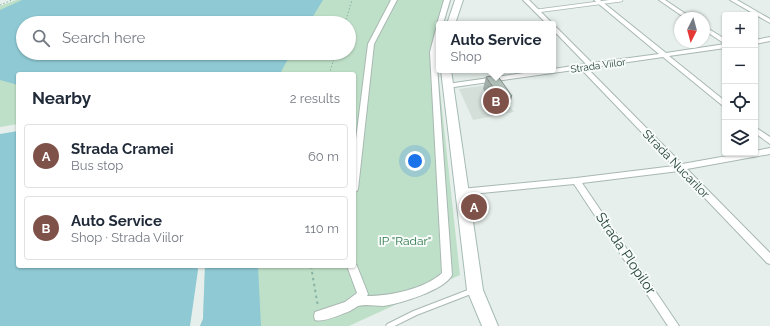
<!DOCTYPE html>
<html lang="en">
<head>
<meta charset="utf-8">
<style>
  body { margin:0; font-family:Raleway,sans-serif; background:#f6f6f7; color:#1f2937 }
  .controls { position:absolute; right:12px; top:12px; display:grid; overflow:hidden; border-radius:4px; box-shadow:0 1px 3px #0004 }
  .controls button { width:36px; height:36px; display:grid; place-items:center; padding:0; border:0; border-bottom:1px solid #e0e1e3; background:#fff; color:#1f2937; font:20px sans-serif }
  .compass { position:absolute; left:674px; top:12px; width:36px; height:36px; border-radius:50%; background:#fff; box-shadow:0 1px 3px #0004; rotate:186deg }
  .you { position:absolute; left:415px; top:161px; width:14px; height:14px; margin:-10px; border:3px solid #fff; border-radius:50%; background:#1a73e8; box-shadow:0 0 0 6px #1a73e833 }
  .badge { display:grid; place-items:center; width:26px; height:26px; border-radius:50%; background:#7f5249; color:#fff; font-size:13px; font-weight:700 }
  .pin { position:absolute; translate:-50% -50%; border:2px solid #fff; box-shadow:0 1px 4px #0006 }
  .popup { position:absolute; left:436px; top:21px; width:120px; height:52px; box-sizing:border-box; display:grid; place-content:center; border-radius:4px; background:#fff; filter:drop-shadow(0 1px 3px #0005); font-size:13px; white-space:nowrap; color:#747a83 }
  .popup b { font-size:15px; color:#1f2937 }
  .popup::after { content:''; position:absolute; left:50%; top:100%; margin-left:-8px; border:8px solid transparent; border-top-color:#fff }
  .list { margin:0; padding:0; list-style:none }
  h2 { display:flex; justify-content:space-between; align-items:center; height:52px; margin:0; padding:0 16px; font-size:17px }
  h2 small { font-size:13px; font-weight:400; color:#747a83 }
  .list li { display:grid; grid-template-columns:26px 1fr auto; gap:12px; align-items:center; box-sizing:border-box; height:64px; margin:0 8px 8px; padding:0 8px; border:1px solid #e0e1e3; border-radius:4px }
  .list b { display:block; font-size:15px; white-space:nowrap }
  .list p { margin:0; font-size:13px; white-space:nowrap; color:#747a83 }
  .list em { font-size:13px; font-style:normal; color:#747a83 }
  .icon { flex:none; width:22px; height:22px; fill:none; stroke:currentColor; stroke-width:2; stroke-linecap:round; stroke-linejoin:round }
  .map { position:relative; flex:none; width:770px; height:326px; overflow:hidden }
  .search { position:absolute; background:#fff; box-shadow:0 1px 3px #0004; left:16px; top:16px; width:340px; height:44px; display:flex; align-items:center; gap:10px; box-sizing:border-box; padding:0 14px; border-radius:22px; color:#747a83; font-size:15px }
  .panel { position:absolute; background:#fff; box-shadow:0 1px 3px #0004; left:16px; top:72px; width:340px; height:196px; border-radius:4px }
  .map>svg:first-child { display:block }
</style>
</head>
<body>
<div class="map">
<svg width="770" height="326" viewBox="0 0 770 326">
  <rect width="100%" height="100%" fill="#e6efeb"/>
  <path fill="#d4dfda" d="M 494,84 L 514,112 L 473,120 L 459,89 Z"/>
  <path fill="#bfe0c8" d="M 16,0 L 49,0 L 23,23 L 23,53 L 349,53 L 349,23 L 300,23 L 312,0 L 451,0 L 444,24 L 439,24 L 439,44 L 436,53 L 460,275 L 349,326 L 200,326 L 203,319 L 205,266 L 354,266 L 354,74 L 18,74 L 18,124 L 0,127 L 0,6 Z"/>
  <g fill="#8ec9d4">
    <path d="M 22,0 L 323,0 L 309,23 L 23,23 L 23,53 L 291,53 L 280,74 L 18,74 L 18,85 L 0,80 L 0,10 Z"/>
    <path d="M 18,131 L 18,266 L 197,266 L 198,270 L 190,326 L 0,326 L 0,134 Z"/>
    <path d="M 205,266 L 258,266 L 261,326 L 200,326 L 203,319 Z"/>
  </g>
  <g fill="none" stroke-linecap="round" stroke-linejoin="round">
    <defs>
      <path id="lane-far1" d="M 537,11 L 621,0"/>
      <path id="lane" d="M 389,326 L 415,313 L 472,291"/>
      <g id="street">
        <path d="M 391,0 L 397,0 L 374,44 L 358,189 L 357,191 L 354,192 L 354,155 L 368,44 Z"/>
        <path d="M 444,0 L 450,0 L 443,24 L 439,24 L 439,25 L 437,24 Z"/>
        <path d="M 523,0 L 529,0 L 553,24 L 547,24 Z"/>
        <path d="M 594,0 L 600,0 L 666,53 L 725,44 L 725,48 L 669,56 L 725,101 L 725,106 L 723,106 L 663,57 L 587,68 L 682,164 L 744,153 L 755,153 L 755,151 L 770,148 L 770,154 L 687,169 L 770,253 L 770,264 L 767,263 L 679,171 L 582,183 L 679,326 L 668,326 L 574,184 L 461,195 L 458,194 L 457,192 L 458,190 L 461,189 L 576,178 L 674,166 L 581,69 L 447,88 L 444,86 L 447,84 L 545,70 L 553,70 L 553,69 L 586,64 L 553,30 L 553,25 L 555,26 L 592,63 L 659,54 Z"/>
        <path d="M 659,0 L 665,0 L 692,18 L 685,18 Z"/>
        <path d="M 730,0 L 737,0 L 770,19 L 770,23 Z"/>
        <path d="M 704,26 L 725,39 L 725,44 L 704,30 Z"/>
        <path d="M 439,27 L 439,40 L 436,52 L 452,275 C 445,290 399,304 383,306 C 375,306 366,304 358,306 C 356,307 353,309 350,311 C 342,314 323,323 315,320 L 314,316 L 315,312 L 345,302 L 357,293 L 347,266 L 354,266 L 354,262 L 357,266 L 368,294 L 367,296 C 390,296 425,289 442,273 L 430,52 L 436,29 Z"/>
        <path d="M 770,37 L 770,41 L 755,44 L 755,40 Z"/>
        <path d="M 755,127 L 770,137 L 770,144 L 755,133 Z"/>
      </g>
      <g id="secondary">
        <path d="M 455,0 L 463,0 L 455,24 L 447,24 Z"/>
        <path d="M 441,70 L 451,70 L 483,290 L 498,326 L 482,326 L 467,290 Z"/>
      </g>
    </defs>
    <use href="#lane-far1" stroke="#a8b8b2" stroke-width="4.5"/>
    <use href="#lane" stroke="#a8b8b2" stroke-width="7"/>
    <use href="#street" stroke="#a8b8b2" stroke-width="2"/>
    <use href="#secondary" stroke="#a4bbb3" stroke-width="2"/>
    <g stroke="#86b3a5" stroke-width="1" stroke-dasharray="1.5 2" stroke-linecap="butt">
      <path d="M 0,5 L 12,0"/>
      <path d="M 345,23 L 352,0"/>
      <path d="M 329,74 L 336,53"/>
    </g>
    <path stroke="#86b3a5" stroke-width="2" stroke-dasharray="2.5 3.5" stroke-linecap="butt" d="M 311,266 L 318,307"/>
    <use href="#lane-far1" stroke="#fff" stroke-width="3"/>
    <use href="#lane" stroke="#fff" stroke-width="5"/>
    <use href="#street" fill="#fff" fill-rule="evenodd"/>
    <use href="#secondary" fill="#fff" fill-rule="evenodd"/>
  </g>
  <path fill="#a1aea9" d="M 486,77 L 509,109 L 497,111 L 483,89 Z"/>
  <path fill="#838d89" d="M 512,96 L 509,109 L 497,111 L 501,98 Z"/>
  <path fill="#bbcac4" stroke="#838d89" d="M 497,75 L 512,96 L 501,98 L 486,77 Z"/>
  <g text-anchor="middle" stroke-width="4" stroke-linejoin="round" paint-order="stroke">
    <g font-size="10" fill="#24423a" stroke="#f7fbf9">
      <text transform="translate(598 65) rotate(-8)" y="4">Strada Viilor</text>
    </g>
    <g font-size="12" fill="#24423a" stroke="#f7fbf9">
      <text transform="translate(676 164) rotate(46)" y="4">Strada Nucarilor</text>
    </g>
    <g font-size="12" fill="#2d7a4b" stroke="#f7fbf9">
      <text x="405" y="245">IP "Radar"</text>
    </g>
    <g font-size="14" fill="#24423a" stroke="#f7fbf9">
      <text transform="translate(626 253) rotate(56)" y="5">Strada Plopilor</text>
    </g>
  </g>
</svg>
<div class="controls">
<button>+</button>
<button>−</button>
<button><svg class="icon" aria-label="locate" viewBox="0 0 24 24"><circle cx="12" cy="12" r="6"/><path d="M12 2v4M12 18v4M2 12h4M18 12h4"/></svg></button>
<button><svg class="icon" aria-label="layers" viewBox="0 0 24 24"><path d="M12 4l9 5-9 5-9-5zM3 14l9 5 9-5"/></svg></button>
</div>
<svg class="compass" viewBox="-18 -18 36 36"><path d="M0-13l5 13h-10z" fill="#e53935"/><path d="M0 13l5-13h-10z" fill="#747a83"/></svg>
<div class="you"></div>
<div class="pin badge" style="left:474px;top:207px">A</div>
<div class="pin badge" style="left:496px;top:101px">B</div>
<div class="popup"><b>Auto Service</b>Shop</div>
<div class="search"><svg class="icon" aria-label="search" viewBox="0 0 24 24"><circle cx="10" cy="10" r="6"/><path d="M15 15l6 6"/></svg>Search here</div>
<section class="panel">
<h2>Nearby<small>2 results</small></h2>
<ul class="list">
<li><span class="badge">A</span><div><b>Strada Cramei</b><p>Bus stop</p></div><em>60 m</em></li>
<li><span class="badge">B</span><div><b>Auto Service</b><p>Shop · Strada Viilor</p></div><em>110 m</em></li>
</ul>
</section>
</div>
</body>
</html>
